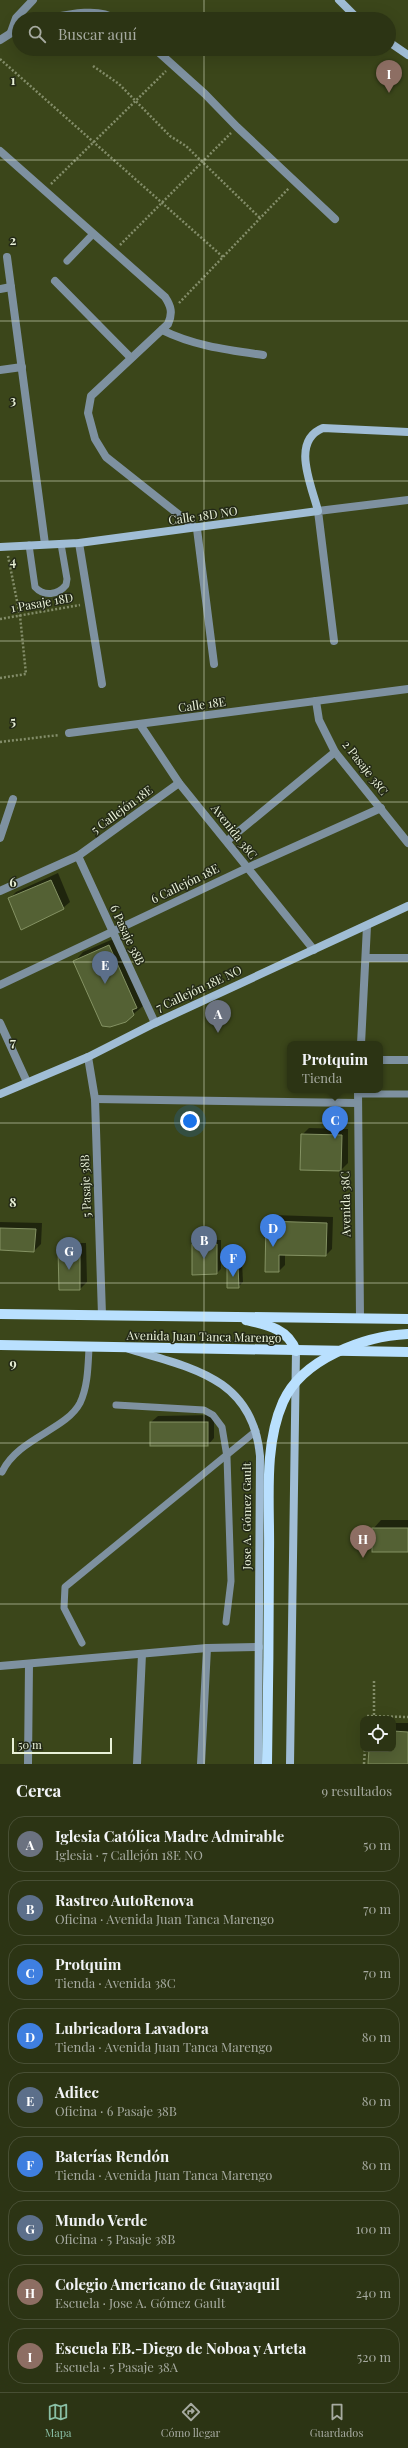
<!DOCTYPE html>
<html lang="es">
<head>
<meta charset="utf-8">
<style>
  body { margin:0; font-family:"Playfair Display",serif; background:#343c1d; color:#f1f3f6 }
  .controls { position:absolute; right:12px; bottom:12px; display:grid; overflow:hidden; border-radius:8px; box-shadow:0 4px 16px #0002 }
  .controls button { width:36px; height:36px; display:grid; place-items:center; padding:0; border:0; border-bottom:1px solid #484f34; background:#2c3414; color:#f1f3f6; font:20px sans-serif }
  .scale { position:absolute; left:12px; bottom:10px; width:100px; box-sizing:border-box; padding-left:4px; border:2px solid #e9f1d8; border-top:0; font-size:11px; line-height:14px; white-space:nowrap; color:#e9f1d8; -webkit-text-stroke:3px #242a17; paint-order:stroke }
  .you { position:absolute; left:190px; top:1121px; width:14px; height:14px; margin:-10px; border:3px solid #fff; border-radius:50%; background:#1a73e8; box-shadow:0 0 0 6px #1a73e833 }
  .badge { display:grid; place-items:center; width:26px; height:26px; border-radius:50%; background:#8abfa5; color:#fff; font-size:13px; font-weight:700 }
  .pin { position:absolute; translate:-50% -33px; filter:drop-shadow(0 1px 2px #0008) }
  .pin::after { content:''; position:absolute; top:21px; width:14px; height:12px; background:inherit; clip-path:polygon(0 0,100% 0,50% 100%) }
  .popup { position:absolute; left:287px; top:1041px; width:96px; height:52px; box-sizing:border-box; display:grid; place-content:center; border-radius:8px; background:#2c3414; filter:drop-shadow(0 1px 3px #0005); font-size:13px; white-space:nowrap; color:#a6aaa0 }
  .popup b { font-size:15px; color:#f1f3f6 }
  .popup::after { content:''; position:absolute; left:50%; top:100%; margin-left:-8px; border:8px solid transparent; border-top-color:#2c3414 }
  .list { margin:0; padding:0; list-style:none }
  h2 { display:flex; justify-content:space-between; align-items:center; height:52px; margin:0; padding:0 16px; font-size:17px }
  h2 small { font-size:13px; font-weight:400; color:#a6aaa0 }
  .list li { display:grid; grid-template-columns:26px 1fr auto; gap:12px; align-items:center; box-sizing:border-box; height:56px; margin:0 8px 8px; padding:0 8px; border:1px solid #484f34; border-radius:16px }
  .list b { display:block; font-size:15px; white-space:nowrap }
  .list p { margin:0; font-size:13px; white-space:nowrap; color:#a6aaa0 }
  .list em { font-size:13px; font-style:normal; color:#a6aaa0 }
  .icon { flex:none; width:22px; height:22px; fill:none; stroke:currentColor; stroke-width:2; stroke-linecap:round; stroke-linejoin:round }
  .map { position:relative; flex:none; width:408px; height:1764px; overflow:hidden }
  .search { position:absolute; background:#2c3414; box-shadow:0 4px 16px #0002; left:12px; right:12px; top:12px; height:44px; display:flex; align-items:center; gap:10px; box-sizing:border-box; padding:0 14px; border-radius:22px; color:#a6aaa0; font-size:15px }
  .sheet { height:628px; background:#2c3414 }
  nav { display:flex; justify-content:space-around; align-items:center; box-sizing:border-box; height:56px; border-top:1px solid #484f34; background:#2c3414; font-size:11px; color:#a6aaa0 }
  nav a { display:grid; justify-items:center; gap:2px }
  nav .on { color:#8abfa5 }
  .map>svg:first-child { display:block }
</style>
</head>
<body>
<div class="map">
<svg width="408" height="1764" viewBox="0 0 408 1764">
  <rect width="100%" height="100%" fill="#3b461a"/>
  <g fill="#0007">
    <path d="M 327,49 L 342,49 L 335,56 Z"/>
    <path d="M 58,873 L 70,902 L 63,908 L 9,899 L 16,892 Z"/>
    <path d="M 118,937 L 143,1006 L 125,1021 L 75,961 L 83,952 Z"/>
    <path d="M 309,1128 L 348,1129 L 348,1163 L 341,1170 L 302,1135 Z"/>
    <path d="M 273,1215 L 333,1217 L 332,1249 L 326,1255 L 285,1254 L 285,1265 L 279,1271 L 267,1221 Z"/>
    <path d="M 0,1222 L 42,1223 L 41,1244 L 34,1251 L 0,1249 Z"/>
    <path d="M 197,1240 L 221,1240 L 221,1269 L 217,1273 L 193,1245 Z"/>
    <path d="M 66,1243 L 86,1243 L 87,1282 L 80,1289 L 59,1250 Z"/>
    <path d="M 233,1262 L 242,1262 L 243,1282 L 238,1287 L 228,1266 Z"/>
    <path d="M 214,1415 L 214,1438 L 208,1445 L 151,1422 L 158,1416 Z"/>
    <path d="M 381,1520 L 408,1520 L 408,1551 L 373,1529 Z"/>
    <path d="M 393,1723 L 408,1723 L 408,1764 L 369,1764 L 370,1749 L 393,1749 Z"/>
  </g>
  <g fill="#546134" stroke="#849263">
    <path d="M 51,880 L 64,909 L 21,930 L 8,898 Z"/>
    <path d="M 109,945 L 137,1008 L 132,1010 L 134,1015 L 126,1022 L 110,1027 L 102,1026 L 73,961 Z"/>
    <path d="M 301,1134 L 342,1135 L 341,1171 L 300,1170 Z"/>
    <path d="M 266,1221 L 327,1223 L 326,1256 L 279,1255 L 279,1272 L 265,1272 Z"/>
    <path d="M 0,1228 L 36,1229 L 34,1252 L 0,1250 Z"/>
    <path d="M 192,1244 L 217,1244 L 217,1274 L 192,1275 Z"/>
    <path d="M 58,1249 L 80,1249 L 80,1290 L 59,1290 Z"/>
    <path d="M 227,1266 L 238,1266 L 239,1288 L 227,1288 Z"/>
    <rect x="150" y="1422" width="58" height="24"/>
    <rect x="372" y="1528" width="36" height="24"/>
    <path d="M 393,1731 L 408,1732 L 408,1764 L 368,1764 L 369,1749 L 393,1749 Z"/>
  </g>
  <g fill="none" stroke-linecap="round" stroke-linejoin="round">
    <g stroke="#838d69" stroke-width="2.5" stroke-dasharray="2 2" stroke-linecap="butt">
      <path d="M 0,59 L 223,257"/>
      <path d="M 93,66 L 119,84 L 170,136 L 186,146 L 260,218"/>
      <path d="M 51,184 L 166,71"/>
      <path d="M 120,245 L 231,133"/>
      <path d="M 179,303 L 289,188"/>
      <path d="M 0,619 L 80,605"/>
      <path d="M 0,678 L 26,674 L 20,616 L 8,556"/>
      <path d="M 0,742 L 59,735"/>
      <path d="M 374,1681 L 374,1716"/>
      <path d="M 366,1719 L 366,1716 L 408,1717"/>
      <path d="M 364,1764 L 365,1749"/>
    </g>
    <g stroke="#7e91a0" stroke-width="7">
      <path d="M 67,261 L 93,234"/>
      <path d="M 29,545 L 35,587 C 44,597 58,595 66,585 L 67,579 L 61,544"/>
      <path d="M 358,1094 L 408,1094"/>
      <path d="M 116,1405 L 204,1410 L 213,1415 L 222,1427 L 227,1457 L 231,1581 L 226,1622"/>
      <path d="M 2,1472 C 18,1438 66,1430 80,1403 C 88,1386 88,1366 89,1348"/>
      <path d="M 82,1643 L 64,1608 L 65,1587 L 256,1431"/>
    </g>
    <g stroke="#7e91a0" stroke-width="8">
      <path d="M 47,19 C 66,15 99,7 115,19"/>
      <path d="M 11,32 L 16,18 L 33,0"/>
      <path d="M 0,40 L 19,28"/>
      <path d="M 155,49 L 205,94 L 237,127 L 335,219"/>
      <path d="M 0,151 L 165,297 C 171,306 173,313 168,324 L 91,396 L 88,413 L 95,439 L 106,457 L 197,529 L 214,664"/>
      <path d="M 7,257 L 45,544"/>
      <path d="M 55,281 L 131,358"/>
      <path d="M 0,289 L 11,287"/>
      <path d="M 162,330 C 194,346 228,350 263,355"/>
      <path d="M 0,370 L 22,367"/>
      <path d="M 79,543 L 102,684"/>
      <path d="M 334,641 L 318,511 L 408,500"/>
      <path d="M 316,701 L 319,720 L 335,752 L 408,843"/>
      <path d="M 141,726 L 179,783 L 314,950"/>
      <path d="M 69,733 L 408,689"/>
      <path d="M 0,838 L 13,799"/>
      <path d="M 227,841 L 335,752"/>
      <path d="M 78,856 L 155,1023"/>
      <path d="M 0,891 L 78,856 L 179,783"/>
      <path d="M 366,958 L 408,958"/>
      <path d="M 0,985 L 247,868 L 381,808"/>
      <path d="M 0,1023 L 27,1082"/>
      <path d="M 361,1044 L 367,926"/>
      <path d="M 88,1057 L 95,1099 L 102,1315"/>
      <path d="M 380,1060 L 408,1060"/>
      <path d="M 358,1090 L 360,1318"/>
      <path d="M 95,1099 L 357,1103"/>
      <path d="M 0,1666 L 207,1648 L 259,1647"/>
      <path d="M 28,1764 L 29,1664"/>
      <path d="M 137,1764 L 142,1654"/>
      <path d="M 201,1764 L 207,1648"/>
    </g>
    <g stroke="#a0bdd5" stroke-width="8">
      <path d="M 339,0 L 358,19"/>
      <path d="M 389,42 L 408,55"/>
      <path d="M 0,547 L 79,543 L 318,511 C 312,486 290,441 323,428 L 408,432"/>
      <path d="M 0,1094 L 88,1057 L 155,1023 L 408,906"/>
      <path d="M 129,1349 C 192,1368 253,1378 260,1456 L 258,1764"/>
      <path d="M 290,1764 L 296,1351"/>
    </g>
    <g stroke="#b9e0fe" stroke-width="10">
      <path d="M 0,1314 L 408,1319"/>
      <path d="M 246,1320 C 268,1325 288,1329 296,1351"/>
      <path d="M 0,1345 L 408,1352"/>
    </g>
    <path stroke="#b9e0fe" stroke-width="10" d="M 267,1764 C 268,1693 269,1623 269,1552 C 270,1504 263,1447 283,1402 C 302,1359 364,1336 408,1334"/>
  </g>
  <path fill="none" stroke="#e9f1d8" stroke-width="1" stroke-opacity="0.55" d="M 204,0 L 204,19M 204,49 L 204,1764M 0,160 L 408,160M 0,321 L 408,321M 0,481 L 408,481M 0,641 L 408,641M 0,802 L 408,802M 0,962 L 408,962M 0,1123 L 408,1123M 0,1283 L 408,1283M 0,1443 L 408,1443M 0,1604 L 408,1604"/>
  <g text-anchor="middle" stroke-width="3" stroke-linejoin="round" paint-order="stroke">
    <g font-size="12" fill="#e9f1d8" stroke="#242a17">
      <text transform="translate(203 516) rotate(-8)" y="4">Calle 18D NO</text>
      <text transform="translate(42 603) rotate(-10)" y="4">1 Pasaje 18D</text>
      <text transform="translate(202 705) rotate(-8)" y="4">Calle 18E</text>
      <text transform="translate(365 768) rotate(52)" y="4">2 Pasaje 38C</text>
      <text transform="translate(122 810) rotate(-36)" y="4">5 Callejón 18E</text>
      <text transform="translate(234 832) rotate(52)" y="4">Avenida 38C</text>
      <text transform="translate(185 884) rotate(-26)" y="4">6 Callejón 18E</text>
      <text transform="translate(127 935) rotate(65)" y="4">6 Pasaje 38B</text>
      <text transform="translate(199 989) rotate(-25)" y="4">7 Callejón 18E NO</text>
      <text transform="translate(86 1186) rotate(-92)" y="4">5 Pasaje 38B</text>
      <text transform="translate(346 1204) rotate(-91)" y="4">Avenida 38C</text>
      <text transform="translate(204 1337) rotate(1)" y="4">Avenida Juan Tanca Marengo</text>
      <text transform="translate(247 1516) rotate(-90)" y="4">Jose A. Gómez Gault</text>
    </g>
  </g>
  <g font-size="13" text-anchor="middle" font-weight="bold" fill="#e9f1d8" stroke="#242a17" stroke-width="3" stroke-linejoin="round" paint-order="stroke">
    <text x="13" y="85">1</text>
    <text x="13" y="245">2</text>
    <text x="13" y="405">3</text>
    <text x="13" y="566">4</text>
    <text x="13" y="726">5</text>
    <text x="13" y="887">6</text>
    <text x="13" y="1047">7</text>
    <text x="13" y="1207">8</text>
    <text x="13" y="1368">9</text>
  </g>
</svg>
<div class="controls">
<button><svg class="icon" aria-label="locate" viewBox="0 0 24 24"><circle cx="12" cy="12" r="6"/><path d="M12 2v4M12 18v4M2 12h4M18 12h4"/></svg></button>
</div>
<div class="scale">50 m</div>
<div class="you"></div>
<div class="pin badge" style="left:218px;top:1033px;background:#6b7280">A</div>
<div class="pin badge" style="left:204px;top:1259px;background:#5c6f8a">B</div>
<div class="pin badge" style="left:335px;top:1139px;background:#3f7fe0">C</div>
<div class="popup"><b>Protquim</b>Tienda</div>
<div class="pin badge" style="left:273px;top:1247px;background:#3f7fe0">D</div>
<div class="pin badge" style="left:105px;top:984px;background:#5c6f8a">E</div>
<div class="pin badge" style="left:233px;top:1277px;background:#3f7fe0">F</div>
<div class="pin badge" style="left:69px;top:1270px;background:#5c6f8a">G</div>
<div class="pin badge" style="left:363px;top:1558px;background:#8d6e63">H</div>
<div class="pin badge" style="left:389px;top:93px;background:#8d6e63">I</div>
<div class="search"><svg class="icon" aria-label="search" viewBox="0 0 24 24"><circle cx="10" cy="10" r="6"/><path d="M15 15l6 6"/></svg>Buscar aquí</div>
</div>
<section class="sheet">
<h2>Cerca<small>9 resultados</small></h2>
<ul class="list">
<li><span class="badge" style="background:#6b7280">A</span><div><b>Iglesia Católica Madre Admirable</b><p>Iglesia · 7 Callejón 18E NO</p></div><em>50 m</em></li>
<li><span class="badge" style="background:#5c6f8a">B</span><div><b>Rastreo AutoRenova</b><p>Oficina · Avenida Juan Tanca Marengo</p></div><em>70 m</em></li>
<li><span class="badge" style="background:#3f7fe0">C</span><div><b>Protquim</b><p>Tienda · Avenida 38C</p></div><em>70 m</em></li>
<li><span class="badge" style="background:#3f7fe0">D</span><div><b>Lubricadora Lavadora</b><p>Tienda · Avenida Juan Tanca Marengo</p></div><em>80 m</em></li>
<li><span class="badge" style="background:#5c6f8a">E</span><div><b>Aditec</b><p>Oficina · 6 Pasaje 38B</p></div><em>80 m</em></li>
<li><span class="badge" style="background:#3f7fe0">F</span><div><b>Baterías Rendón</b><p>Tienda · Avenida Juan Tanca Marengo</p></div><em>80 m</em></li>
<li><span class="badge" style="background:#5c6f8a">G</span><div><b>Mundo Verde</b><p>Oficina · 5 Pasaje 38B</p></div><em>100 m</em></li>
<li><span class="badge" style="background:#8d6e63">H</span><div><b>Colegio Americano de Guayaquil</b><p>Escuela · Jose A. Gómez Gault</p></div><em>240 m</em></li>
<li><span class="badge" style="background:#8d6e63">I</span><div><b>Escuela EB.-Diego de Noboa y Arteta</b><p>Escuela · 5 Pasaje 38A</p></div><em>520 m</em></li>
</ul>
</section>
<nav>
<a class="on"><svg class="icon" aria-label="map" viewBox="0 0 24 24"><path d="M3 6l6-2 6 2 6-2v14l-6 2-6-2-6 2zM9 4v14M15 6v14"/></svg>Mapa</a>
<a><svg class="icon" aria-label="directions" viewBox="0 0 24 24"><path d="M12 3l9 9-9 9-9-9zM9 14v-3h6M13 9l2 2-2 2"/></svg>Cómo llegar</a>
<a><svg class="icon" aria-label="saved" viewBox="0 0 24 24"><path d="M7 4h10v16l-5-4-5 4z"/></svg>Guardados</a>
</nav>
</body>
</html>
